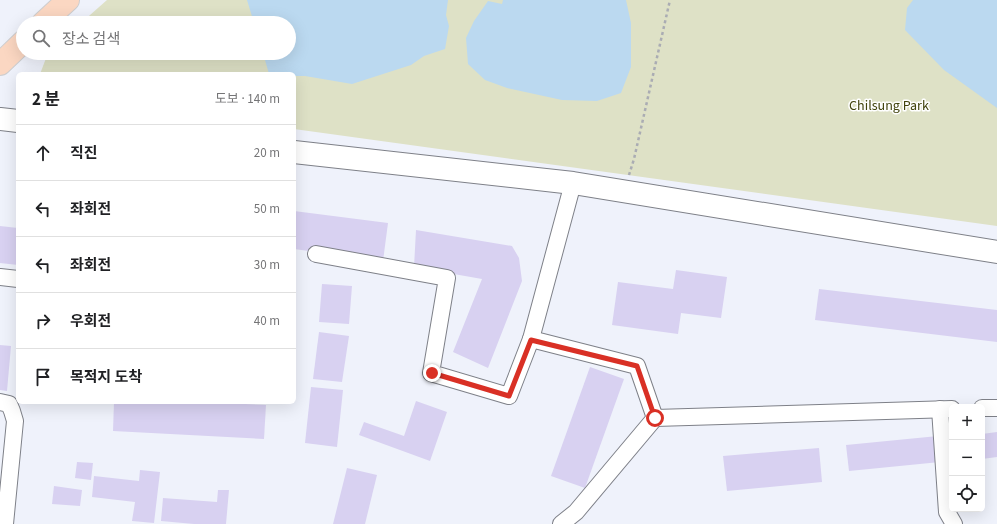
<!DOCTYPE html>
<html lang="ko">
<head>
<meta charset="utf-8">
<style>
  body { margin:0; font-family:"Source Sans 3","Noto Sans KR",sans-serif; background:#f2f2f2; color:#202124 }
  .controls { position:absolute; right:12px; bottom:12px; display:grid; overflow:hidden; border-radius:6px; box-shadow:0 4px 16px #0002 }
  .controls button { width:36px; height:36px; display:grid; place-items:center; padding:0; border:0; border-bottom:1px solid #e0e0e0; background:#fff; color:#202124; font:20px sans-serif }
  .stop { position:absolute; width:12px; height:12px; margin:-9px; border:3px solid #d93025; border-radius:50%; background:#fff }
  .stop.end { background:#d93025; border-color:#fff; box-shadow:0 1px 4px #0008 }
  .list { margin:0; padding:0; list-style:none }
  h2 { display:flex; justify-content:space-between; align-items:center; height:52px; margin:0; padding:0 16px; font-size:17px }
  h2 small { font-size:13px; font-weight:400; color:#757577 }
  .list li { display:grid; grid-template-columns:26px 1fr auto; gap:12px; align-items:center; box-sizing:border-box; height:56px; padding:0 16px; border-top:1px solid #e0e0e0 }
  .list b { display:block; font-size:15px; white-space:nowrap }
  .list em { font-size:13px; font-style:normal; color:#757577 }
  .icon { flex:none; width:22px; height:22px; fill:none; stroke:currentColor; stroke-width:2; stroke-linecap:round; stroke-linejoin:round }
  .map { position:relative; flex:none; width:997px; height:524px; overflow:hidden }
  .search { position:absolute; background:#fff; box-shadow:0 4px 16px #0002; left:16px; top:16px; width:280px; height:44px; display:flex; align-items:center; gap:10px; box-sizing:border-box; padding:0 14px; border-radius:22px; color:#757577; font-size:15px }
  .panel { position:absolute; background:#fff; box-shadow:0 4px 16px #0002; left:16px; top:72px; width:280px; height:332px; border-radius:6px }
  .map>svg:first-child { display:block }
</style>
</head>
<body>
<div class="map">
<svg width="997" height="524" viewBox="0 0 997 524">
  <rect width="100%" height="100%" fill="#eff2fb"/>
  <path fill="#dee1c6" d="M 107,0 L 997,0 L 997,226 L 294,129 L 294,74 L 40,74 L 48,53 L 289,53 L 289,23 L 81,23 Z"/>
  <g fill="#bbd9f0">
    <path d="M 247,0 L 448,0 L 446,15 L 449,26 L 445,49 L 424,56 L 411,65 L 352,84 L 305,76 L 294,76 L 294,74 L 269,74 L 263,53 L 289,53 L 289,23 L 254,23 Z"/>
    <path d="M 503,0 L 626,0 L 631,23 L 631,67 L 621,93 L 597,101 L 562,100 L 507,88 L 485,80 L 468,64 L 466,38 L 474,21 L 488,1 L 502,4 Z"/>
    <path d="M 913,0 L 997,0 L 997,108 L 944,70 L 905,30 L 907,8 Z"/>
  </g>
  <g fill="#d8d1f1">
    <path d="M 294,211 L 388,223 L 383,261 L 294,249 Z"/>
    <path d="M 0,226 L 18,228 L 18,265 L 0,263 Z"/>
    <path d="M 416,230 L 512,246 L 519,258 L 522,281 L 488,368 L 453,352 L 482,279 L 414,267 Z"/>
    <path d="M 676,270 L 727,277 L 721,318 L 681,313 L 678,334 L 612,325 L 618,282 L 673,289 Z"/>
    <path d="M 322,284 L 352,286 L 349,324 L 319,322 Z"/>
    <path d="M 819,289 L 997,310 L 997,342 L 815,320 Z"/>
    <path d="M 319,332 L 349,336 L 342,382 L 313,379 Z"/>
    <path d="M 0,345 L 11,346 L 7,391 L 0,390 Z"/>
    <path d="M 590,367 L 624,379 L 585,488 L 551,476 Z"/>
    <path d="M 311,387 L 343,390 L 337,447 L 305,443 Z"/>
    <path d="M 416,401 L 447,412 L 430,461 L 359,435 L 364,422 L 404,436 Z"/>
    <path d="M 114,402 L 201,402 L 266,405 L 264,439 L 113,431 Z"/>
    <path d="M 997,432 L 997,457 L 982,459 L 982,434 Z"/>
    <path d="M 938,436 L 940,462 L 849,471 L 846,445 Z"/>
    <path d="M 819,448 L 822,482 L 727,491 L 723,456 Z"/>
    <path d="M 77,462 L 93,463 L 91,480 L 75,478 Z"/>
    <path d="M 347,468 L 377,475 L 365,524 L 333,524 Z"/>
    <path d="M 140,470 L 160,472 L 154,523 L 132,521 L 135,502 L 92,497 L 94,476 L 139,481 Z"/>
    <path d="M 54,486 L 82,490 L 80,506 L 52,504 Z"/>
    <path d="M 218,490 L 229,490 L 226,524 L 194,524 L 161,521 L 163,498 L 217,502 Z"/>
  </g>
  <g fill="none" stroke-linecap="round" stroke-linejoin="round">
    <defs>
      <g id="street">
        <path d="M 316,254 L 447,278 L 431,373 L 509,396 L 531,339 L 573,183"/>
        <path d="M 0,277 L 18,279"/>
        <path d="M 531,339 L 637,366 L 655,418 L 952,409"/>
        <path d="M 0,402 L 9,404 L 12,411 L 15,421 L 5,524"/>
        <path d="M 982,408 L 997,408"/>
        <path d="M 940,409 L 947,512 L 954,524"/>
        <path d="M 561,524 L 576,512 L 655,418"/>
      </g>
      <g id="secondary">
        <path d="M 0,119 L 18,121"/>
        <path d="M 294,152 L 573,183 L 997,252"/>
      </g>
      <g id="primary">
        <path d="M 43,23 L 68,0"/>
        <path d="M 0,64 L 23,42"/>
      </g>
    </defs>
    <use href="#street" stroke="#7e8088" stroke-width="18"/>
    <use href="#secondary" stroke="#7e8088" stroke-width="24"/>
    <use href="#primary" stroke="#cececf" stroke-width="24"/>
    <path stroke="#aaacb3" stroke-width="2.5" stroke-dasharray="3 3" stroke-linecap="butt" d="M 629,175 L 634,159 L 670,0"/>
    <use href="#street" stroke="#fff" stroke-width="16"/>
    <use href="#secondary" stroke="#fff" stroke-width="22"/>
    <use href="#primary" stroke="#fbd7c2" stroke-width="22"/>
  </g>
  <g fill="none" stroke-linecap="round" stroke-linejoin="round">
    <path stroke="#d93025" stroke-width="5" d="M 432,373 L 509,396 L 531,340 L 637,366 L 655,418"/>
  </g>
  <g text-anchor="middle" stroke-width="3" stroke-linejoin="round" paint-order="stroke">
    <g font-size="14" fill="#41430c" stroke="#fff">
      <text x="889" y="110">Chilsung Park</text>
    </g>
  </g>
</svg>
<div class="controls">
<button>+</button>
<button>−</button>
<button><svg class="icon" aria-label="locate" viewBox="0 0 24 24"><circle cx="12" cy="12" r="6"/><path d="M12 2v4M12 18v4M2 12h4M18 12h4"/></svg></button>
</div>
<div class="stop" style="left:655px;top:418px"></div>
<div class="stop end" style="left:432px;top:373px"></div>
<div class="search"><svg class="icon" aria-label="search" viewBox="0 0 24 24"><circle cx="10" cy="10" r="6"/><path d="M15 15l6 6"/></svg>장소 검색</div>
<section class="panel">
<h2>2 분<small>도보 · 140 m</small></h2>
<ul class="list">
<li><svg class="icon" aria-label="ahead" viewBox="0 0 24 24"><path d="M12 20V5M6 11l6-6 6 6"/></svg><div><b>직진</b></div><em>20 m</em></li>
<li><svg class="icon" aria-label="left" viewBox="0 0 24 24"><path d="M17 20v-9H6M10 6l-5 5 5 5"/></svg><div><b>좌회전</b></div><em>50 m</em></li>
<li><svg class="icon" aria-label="left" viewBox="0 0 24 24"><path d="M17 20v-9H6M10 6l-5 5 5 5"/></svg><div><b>좌회전</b></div><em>30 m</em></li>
<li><svg class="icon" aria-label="right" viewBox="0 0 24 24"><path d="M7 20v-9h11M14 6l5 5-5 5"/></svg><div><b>우회전</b></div><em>40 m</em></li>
<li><svg class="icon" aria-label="arrive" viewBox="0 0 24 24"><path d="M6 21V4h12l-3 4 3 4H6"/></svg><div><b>목적지 도착</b></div></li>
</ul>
</section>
</div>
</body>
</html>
